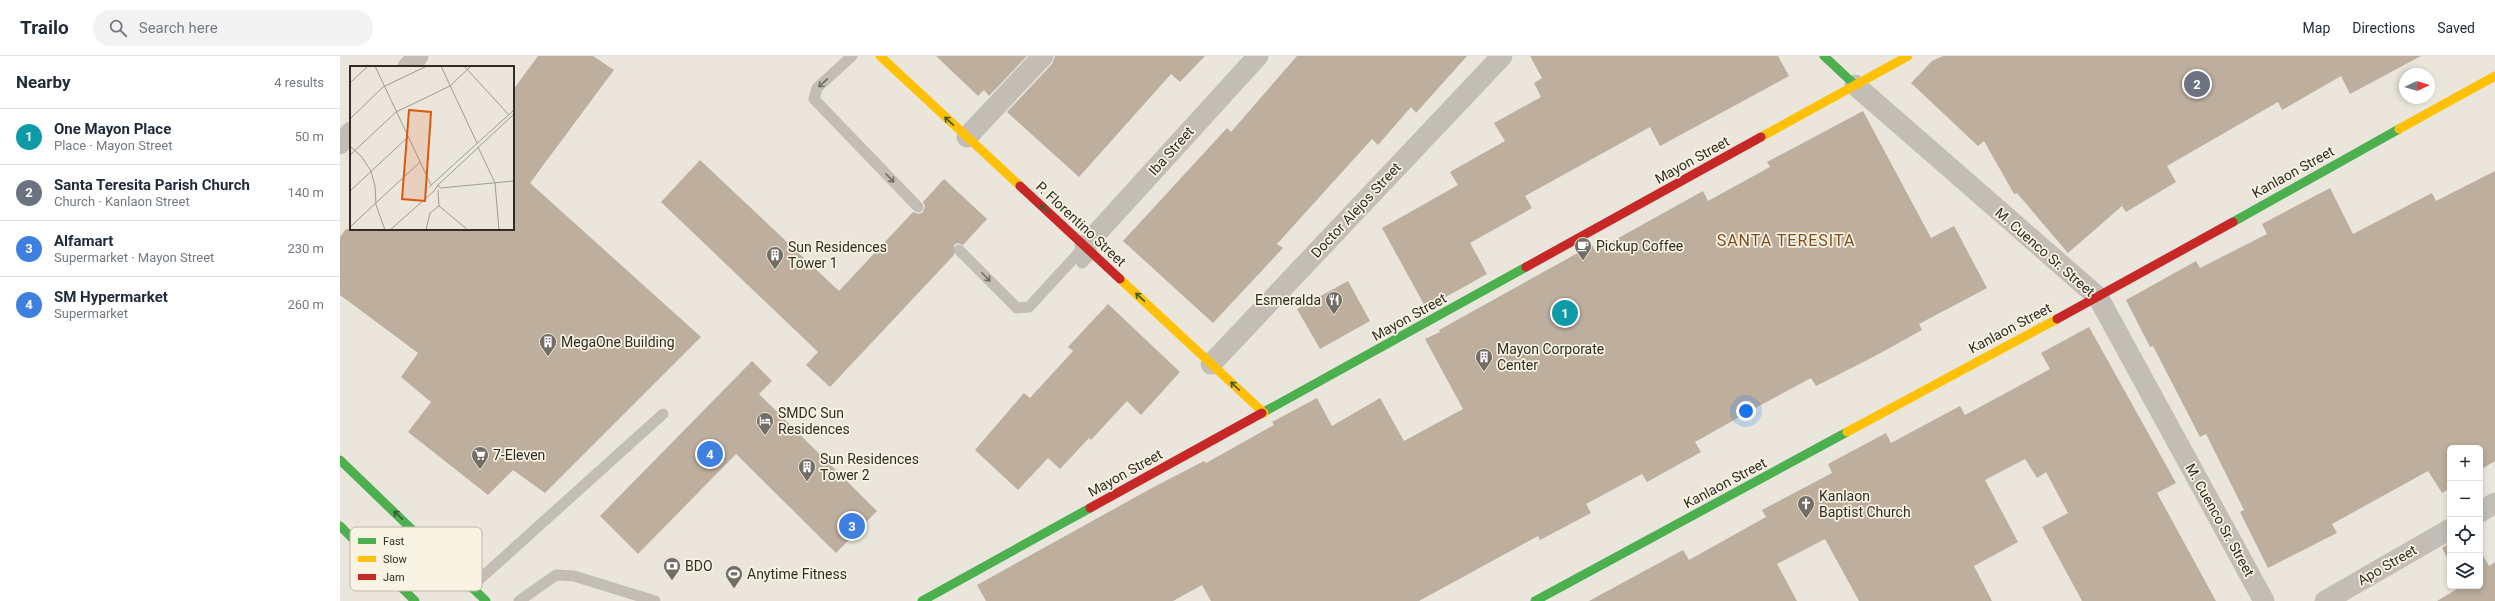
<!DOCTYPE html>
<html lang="en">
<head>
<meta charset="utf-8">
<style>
  body { margin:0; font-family:Roboto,sans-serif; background:#f2f2f3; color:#1f2937 }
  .controls { position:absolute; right:12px; bottom:12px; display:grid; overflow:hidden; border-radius:6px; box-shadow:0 2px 6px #0003 }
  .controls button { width:36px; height:36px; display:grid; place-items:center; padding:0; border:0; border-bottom:1px solid #e0e1e3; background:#fff; color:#1f2937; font:20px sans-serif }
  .compass { position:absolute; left:2059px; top:12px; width:36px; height:36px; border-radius:50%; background:#fff; box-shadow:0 2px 6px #0003; rotate:86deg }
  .you { position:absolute; left:1406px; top:355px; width:14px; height:14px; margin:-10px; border:3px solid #fff; border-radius:50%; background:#1a73e8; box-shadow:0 0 0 6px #1a73e833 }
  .badge { display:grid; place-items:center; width:26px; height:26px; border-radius:50%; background:#db2777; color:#fff; font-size:13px; font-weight:700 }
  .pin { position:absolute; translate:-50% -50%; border:2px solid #fff; box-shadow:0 1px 4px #0006 }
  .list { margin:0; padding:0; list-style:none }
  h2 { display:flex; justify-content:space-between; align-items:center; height:52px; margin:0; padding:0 16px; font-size:17px }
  h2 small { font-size:13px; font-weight:400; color:#747a83 }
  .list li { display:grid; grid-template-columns:26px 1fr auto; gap:12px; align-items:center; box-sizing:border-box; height:56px; padding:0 16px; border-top:1px solid #e0e1e3 }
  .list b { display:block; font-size:15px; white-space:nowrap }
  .list p { margin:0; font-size:13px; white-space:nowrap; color:#747a83 }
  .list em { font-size:13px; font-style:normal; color:#747a83 }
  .icon { flex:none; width:22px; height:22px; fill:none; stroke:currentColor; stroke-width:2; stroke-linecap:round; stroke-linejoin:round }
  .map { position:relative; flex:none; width:2155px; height:545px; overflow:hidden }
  header { display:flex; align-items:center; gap:24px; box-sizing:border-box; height:56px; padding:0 20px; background:#fff; border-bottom:1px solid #e0e1e3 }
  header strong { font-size:19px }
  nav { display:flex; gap:22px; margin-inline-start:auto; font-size:14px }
  .search { width:280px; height:36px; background:#f2f2f3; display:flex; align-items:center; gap:10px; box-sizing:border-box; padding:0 14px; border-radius:22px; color:#747a83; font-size:15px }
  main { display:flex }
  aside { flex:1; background:#fff }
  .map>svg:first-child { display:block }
</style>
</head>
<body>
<header>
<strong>Trailo</strong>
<div class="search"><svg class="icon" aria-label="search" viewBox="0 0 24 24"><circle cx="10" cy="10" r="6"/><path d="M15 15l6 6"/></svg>Search here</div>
<nav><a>Map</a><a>Directions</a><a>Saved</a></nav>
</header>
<main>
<aside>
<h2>Nearby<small>4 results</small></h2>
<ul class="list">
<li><span class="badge" style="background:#0f9aa8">1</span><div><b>One Mayon Place</b><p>Place · Mayon Street</p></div><em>50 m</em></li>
<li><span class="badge" style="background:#6b7280">2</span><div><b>Santa Teresita Parish Church</b><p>Church · Kanlaon Street</p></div><em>140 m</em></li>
<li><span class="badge" style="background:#3f7fe0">3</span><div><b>Alfamart</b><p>Supermarket · Mayon Street</p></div><em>230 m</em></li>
<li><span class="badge" style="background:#3f7fe0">4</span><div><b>SM Hypermarket</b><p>Supermarket</p></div><em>260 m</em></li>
</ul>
</aside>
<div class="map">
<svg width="2155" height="545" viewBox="0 0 2155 545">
  <rect width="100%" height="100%" fill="#eae6dc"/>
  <g fill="#bdae9e">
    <path d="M 198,0 L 253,0 L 274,14 L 190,127 L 361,281 L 205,437 L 173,414 L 148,439 L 68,376 L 91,346 L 61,321 L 78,297 L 0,239 L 0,181 L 6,173 L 173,173 L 173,34 Z"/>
    <path d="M 596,0 L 687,0 L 649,40 L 644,34 L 638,40 Z"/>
    <path d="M 715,0 L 865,0 L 840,26 L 831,18 L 739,121 L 667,56 L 712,8 Z"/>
    <path d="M 957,0 L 1127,0 L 1076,57 L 1071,51 L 1038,89 L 1032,83 L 937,188 L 943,192 L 873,267 L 783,185 L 887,72 L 891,76 Z"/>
    <path d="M 1190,0 L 1438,0 L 1449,20 L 1320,90 L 1310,71 L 1185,140 L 1192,152 L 1130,187 L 1147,218 L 1086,252 L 1042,172 L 1118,129 L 1110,116 L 1165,85 L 1154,67 L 1201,41 L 1194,27 L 1202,22 Z"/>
    <path d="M 1603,0 L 2081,0 L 2010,38 L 2001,20 L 1942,54 L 1938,46 L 1827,110 L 1836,126 L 1786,156 L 1782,150 L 1728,197 L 1677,137 L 1674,138 L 1644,85 L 1638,90 L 1571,27 L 1592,5 Z"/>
    <path d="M 1523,55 L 1591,182 L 1614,170 L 1647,232 L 1579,268 L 1582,274 L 1535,300 L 1476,330 L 1471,322 L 1410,355 L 1355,386 L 1361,396 L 1307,426 L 1302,418 L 1246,448 L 1251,457 L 1200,484 L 1198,480 L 1079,545 L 871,545 L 862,529 L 833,545 L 646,545 L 637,529 L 810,433 L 864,405 L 866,407 L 934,369 L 932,366 L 977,342 L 992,370 L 1040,342 L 1064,385 L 1123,353 L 1085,283 L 1100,276 L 1099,274 L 1252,189 L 1255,195 L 1363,135 L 1368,145 L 1430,111 L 1427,106 Z"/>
    <path d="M 360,104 L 499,235 L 573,156 L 579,158 L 583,156 L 585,150 L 583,146 L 604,123 L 647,163 L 623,189 L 618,187 L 614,189 L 614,199 L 490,331 L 466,309 L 478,296 L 321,146 Z"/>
    <path d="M 2155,115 L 2155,405 L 2140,414 L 2140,392 L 2110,392 L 2110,432 L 2102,437 L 2088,415 L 1992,468 L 1997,477 L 1928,512 L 1900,456 L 1904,454 L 1866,378 L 1860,381 L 1813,290 L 1810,291 L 1786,244 L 1856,205 L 1860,212 L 1927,178 L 1922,168 L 1990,132 L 2013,178 L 2092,137 L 2096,145 Z"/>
    <path d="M 1008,225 L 1030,265 L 980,293 L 957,253 Z"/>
    <path d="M 768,248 L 840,316 L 801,359 L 787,345 L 751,384 L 749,382 L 720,413 L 708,402 L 678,434 L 635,394 L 684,337 L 690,342 L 733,295 L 728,291 Z"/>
    <path d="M 1749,271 L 1836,427 L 1817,437 L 1876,545 L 1742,545 L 1702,471 L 1728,457 L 1706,416 L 1697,422 L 1685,403 L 1645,424 L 1678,486 L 1634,510 L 1652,545 L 1519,545 L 1485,483 L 1437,508 L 1457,545 L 1249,545 L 1343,494 L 1349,504 L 1426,461 L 1422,454 L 1492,417 L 1488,408 L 1546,377 L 1551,387 L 1620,350 L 1625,359 L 1710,313 L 1701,297 Z"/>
    <path d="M 412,305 L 432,325 L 419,338 L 537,455 L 496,497 L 396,398 L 298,498 L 260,460 Z"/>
    <path d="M 2110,487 L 2110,507 L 2102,492 Z"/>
    <path d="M 2140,494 L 2149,510 L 2155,506 L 2155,545 L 2097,545 L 2122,530 L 2140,530 Z"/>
  </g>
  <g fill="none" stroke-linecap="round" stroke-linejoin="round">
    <g stroke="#c2beb6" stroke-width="11">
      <path d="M 512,0 L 477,32 L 474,43 L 578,151"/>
      <path d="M 619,194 L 677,252 L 689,251 L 745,190"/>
      <path d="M 742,207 L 752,197"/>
      <path d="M 131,531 L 323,358"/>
      <path d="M 179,545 L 216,519 L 234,520 L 315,545"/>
    </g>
    <g stroke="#c2beb6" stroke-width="21">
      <path d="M 68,11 L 78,0"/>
      <path d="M 1515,29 L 1758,241 L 1924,545"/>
      <path d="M 627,81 L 703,0"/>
      <path d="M 0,88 L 11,76"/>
      <path d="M 745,190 L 918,0"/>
      <path d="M 871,308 L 1162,0"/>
      <path d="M 2140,456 L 2155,447"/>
      <path d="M 1985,545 L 2110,473"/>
    </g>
    <g stroke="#4caf50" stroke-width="9">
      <path d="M 1484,0 L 1515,29"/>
      <path d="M 1893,166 L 2059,73"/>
      <path d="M 922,357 L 1186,211"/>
      <path d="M 0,404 L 146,545"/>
      <path d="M 0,470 L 75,545"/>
      <path d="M 582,545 L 750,452"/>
      <path d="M 1195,545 L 1507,376"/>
    </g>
    <g stroke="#ffc107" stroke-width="9">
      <path d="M 540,0 L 680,130"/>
      <path d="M 2059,73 L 2155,20"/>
      <path d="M 1421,81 L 1568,0"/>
      <path d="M 780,223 L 924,357"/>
      <path d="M 1507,376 L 1717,263"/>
    </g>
    <g stroke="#c62828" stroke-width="9">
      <path d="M 680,130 L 780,223"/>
      <path d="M 1186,211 L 1421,81"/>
      <path d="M 1717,263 L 1893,166"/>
      <path d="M 750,452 L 922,357"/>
    </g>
  </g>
  <defs><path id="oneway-shaft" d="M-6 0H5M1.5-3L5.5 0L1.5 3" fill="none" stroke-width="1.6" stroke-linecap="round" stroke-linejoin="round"/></defs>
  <g stroke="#736e66">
    <use href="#oneway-shaft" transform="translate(483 27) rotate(137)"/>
    <use href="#oneway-shaft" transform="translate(550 122) rotate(46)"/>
    <use href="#oneway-shaft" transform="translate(646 221) rotate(45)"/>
  </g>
  <g stroke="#3b5a34">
    <use href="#oneway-shaft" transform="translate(609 65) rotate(-137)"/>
    <use href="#oneway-shaft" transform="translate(705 153) rotate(-137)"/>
    <use href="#oneway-shaft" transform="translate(800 241) rotate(-137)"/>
    <use href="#oneway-shaft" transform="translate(895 330) rotate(-137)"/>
    <use href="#oneway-shaft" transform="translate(58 459) rotate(-136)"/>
  </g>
  <defs>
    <symbol id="cafe-pin" viewBox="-11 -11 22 30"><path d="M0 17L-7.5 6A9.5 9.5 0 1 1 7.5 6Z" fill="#726d65" stroke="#f8f3e2"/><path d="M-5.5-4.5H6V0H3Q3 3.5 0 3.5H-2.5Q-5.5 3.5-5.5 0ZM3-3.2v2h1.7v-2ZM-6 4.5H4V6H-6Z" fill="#fff"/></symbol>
    <symbol id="building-pin" viewBox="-11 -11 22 30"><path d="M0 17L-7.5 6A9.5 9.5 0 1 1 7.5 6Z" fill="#726d65" stroke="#f8f3e2"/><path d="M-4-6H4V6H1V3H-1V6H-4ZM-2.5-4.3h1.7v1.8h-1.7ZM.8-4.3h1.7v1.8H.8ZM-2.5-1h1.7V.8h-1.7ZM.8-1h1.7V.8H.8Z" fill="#fff"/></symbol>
    <symbol id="restaurant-pin" viewBox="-11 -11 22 30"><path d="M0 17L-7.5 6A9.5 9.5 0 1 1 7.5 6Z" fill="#726d65" stroke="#f8f3e2"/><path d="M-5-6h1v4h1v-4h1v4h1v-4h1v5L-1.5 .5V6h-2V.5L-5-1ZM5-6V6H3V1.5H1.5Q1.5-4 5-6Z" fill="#fff"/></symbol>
    <symbol id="hotel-pin" viewBox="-11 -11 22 30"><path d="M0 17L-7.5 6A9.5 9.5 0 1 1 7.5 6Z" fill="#726d65" stroke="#f8f3e2"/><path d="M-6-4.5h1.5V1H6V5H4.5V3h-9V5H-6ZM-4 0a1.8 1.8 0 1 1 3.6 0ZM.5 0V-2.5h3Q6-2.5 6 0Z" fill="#fff"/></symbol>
    <symbol id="supermarket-pin" viewBox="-11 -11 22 30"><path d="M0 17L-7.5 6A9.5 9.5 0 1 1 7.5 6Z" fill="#726d65" stroke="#f8f3e2"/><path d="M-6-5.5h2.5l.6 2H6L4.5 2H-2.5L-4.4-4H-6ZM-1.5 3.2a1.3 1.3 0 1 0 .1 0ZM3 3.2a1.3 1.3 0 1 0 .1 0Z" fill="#fff"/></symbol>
    <symbol id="church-pin" viewBox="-11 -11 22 30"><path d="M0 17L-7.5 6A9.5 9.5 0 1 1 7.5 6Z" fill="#726d65" stroke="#f8f3e2"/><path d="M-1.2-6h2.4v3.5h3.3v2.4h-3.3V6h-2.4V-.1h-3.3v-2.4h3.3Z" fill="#fff"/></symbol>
    <symbol id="bank-pin" viewBox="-11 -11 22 30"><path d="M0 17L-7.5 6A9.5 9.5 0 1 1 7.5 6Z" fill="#726d65" stroke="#f8f3e2"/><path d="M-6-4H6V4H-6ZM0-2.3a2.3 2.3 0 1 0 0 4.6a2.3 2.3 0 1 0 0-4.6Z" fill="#fff"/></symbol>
    <symbol id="stadium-pin" viewBox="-11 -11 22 30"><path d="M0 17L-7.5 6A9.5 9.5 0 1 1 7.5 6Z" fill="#726d65" stroke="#f8f3e2"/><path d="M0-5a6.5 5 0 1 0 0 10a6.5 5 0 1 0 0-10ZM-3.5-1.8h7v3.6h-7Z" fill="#fff"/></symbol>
  </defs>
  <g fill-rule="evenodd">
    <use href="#cafe-pin" x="1233" y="180" width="20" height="27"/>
    <use href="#building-pin" x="425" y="189" width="20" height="27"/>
    <use href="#restaurant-pin" x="984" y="234" width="20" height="27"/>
    <use href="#building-pin" x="198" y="276" width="20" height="27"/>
    <use href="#building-pin" x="1134" y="291" width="20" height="27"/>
    <use href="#hotel-pin" x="415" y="355" width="20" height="27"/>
    <use href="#supermarket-pin" x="130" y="389" width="20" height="27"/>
    <use href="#building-pin" x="457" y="401" width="20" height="27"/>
    <use href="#church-pin" x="1456" y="438" width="20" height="27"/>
    <use href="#bank-pin" x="322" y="500" width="20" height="27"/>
    <use href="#stadium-pin" x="384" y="508" width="20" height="27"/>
  </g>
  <g text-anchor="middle" stroke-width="3.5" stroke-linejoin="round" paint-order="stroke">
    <g font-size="14" fill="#322c25" stroke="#f8f3e2">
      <text transform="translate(831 95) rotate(-48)" y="5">Iba Street</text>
      <text transform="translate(1352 104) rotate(-29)" y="5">Mayon Street</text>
      <text transform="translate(1953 116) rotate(-29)" y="5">Kanlaon Street</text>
      <text transform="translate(1016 154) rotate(-47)" y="5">Doctor Alejos Street</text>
      <text transform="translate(741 168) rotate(43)" y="5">P. Florentino Street</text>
      <text transform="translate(1705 196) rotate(41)" y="5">M. Cuenco Sr. Street</text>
      <text transform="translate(1069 261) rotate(-29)" y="5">Mayon Street</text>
      <text transform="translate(1670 272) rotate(-28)" y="5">Kanlaon Street</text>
      <text transform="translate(785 417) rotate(-29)" y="5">Mayon Street</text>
      <text transform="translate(1385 427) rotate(-28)" y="5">Kanlaon Street</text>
      <text transform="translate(1880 464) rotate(61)" y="5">M. Cuenco Sr. Street</text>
      <text transform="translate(2047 509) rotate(-30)" y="5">Apo Street</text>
    </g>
    <g font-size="14" fill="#322c25" stroke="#f8f3e2" text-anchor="start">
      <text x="1256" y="195">Pickup Coffee</text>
      <text x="448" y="196">Sun Residences<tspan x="448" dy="16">Tower 1</tspan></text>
      <text x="981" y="249" text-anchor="end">Esmeralda</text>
      <text x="221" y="291">MegaOne Building</text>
      <text x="1157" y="298">Mayon Corporate<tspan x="1157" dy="16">Center</tspan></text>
      <text x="438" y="362">SMDC Sun<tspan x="438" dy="16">Residences</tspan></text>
      <text x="153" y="404">7-Eleven</text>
      <text x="480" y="408">Sun Residences<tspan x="480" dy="16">Tower 2</tspan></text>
      <text x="1479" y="445">Kanlaon<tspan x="1479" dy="16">Baptist Church</tspan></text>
      <text x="345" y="515">BDO</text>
      <text x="407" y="523">Anytime Fitness</text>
    </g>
    <g font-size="16" letter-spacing="1" fill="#804d20" stroke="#f8f3e2">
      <text x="1446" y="190">SANTA TERESITA</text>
    </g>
  </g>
  <g transform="translate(10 10)">
    <rect width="164" height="164" fill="#eae6dc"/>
    <path fill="none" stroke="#a09c93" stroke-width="1" d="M 25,0 L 81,119M 91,0 L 127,77M 114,0 L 159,49M 0,17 L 18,0M 0,53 L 33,21 L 77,0M 0,80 L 11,90 L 21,105 L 25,120 L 26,139 L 35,164M 128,81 L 145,117 L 149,164M 0,89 L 46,46 L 100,20 L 121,0M 88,119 L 90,122 L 164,115M 79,121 L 164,44M 88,124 L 89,140 L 118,164M 0,125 L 58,71M 0,161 L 70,96M 40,164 L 84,125 L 88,119 L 164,48M 76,164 L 80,147 L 89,140"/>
    <path fill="#df570d" fill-opacity="0.15" stroke="#df570d" stroke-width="2" d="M 59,44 L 81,46 L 75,135 L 52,133 Z"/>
    <rect width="164" height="164" fill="none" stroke="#322c25" stroke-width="2"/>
  </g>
  <rect x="10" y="471" width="132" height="64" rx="6" fill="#f8f3e2" stroke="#bdb7a9" stroke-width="1"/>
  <rect x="18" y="482" width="18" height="6" fill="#4caf50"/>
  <rect x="18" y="500" width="18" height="6" fill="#ffc107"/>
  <rect x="18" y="518" width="18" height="6" fill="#c62828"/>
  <g font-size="11" fill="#322c25">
    <text x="43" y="489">Fast</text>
    <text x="43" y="507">Slow</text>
    <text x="43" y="525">Jam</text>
  </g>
</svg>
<div class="controls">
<button>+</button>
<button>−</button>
<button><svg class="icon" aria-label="locate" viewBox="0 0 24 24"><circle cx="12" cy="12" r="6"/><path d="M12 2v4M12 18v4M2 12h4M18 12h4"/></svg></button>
<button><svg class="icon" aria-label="layers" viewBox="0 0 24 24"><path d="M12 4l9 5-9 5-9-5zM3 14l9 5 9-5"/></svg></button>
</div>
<svg class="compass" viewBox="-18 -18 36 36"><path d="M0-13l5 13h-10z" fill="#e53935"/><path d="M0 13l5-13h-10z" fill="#747a83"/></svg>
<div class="you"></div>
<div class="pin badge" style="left:1225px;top:257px;background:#0f9aa8">1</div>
<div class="pin badge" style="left:1857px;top:28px;background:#6b7280">2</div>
<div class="pin badge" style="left:512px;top:470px;background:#3f7fe0">3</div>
<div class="pin badge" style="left:370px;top:398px;background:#3f7fe0">4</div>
</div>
</main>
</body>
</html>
